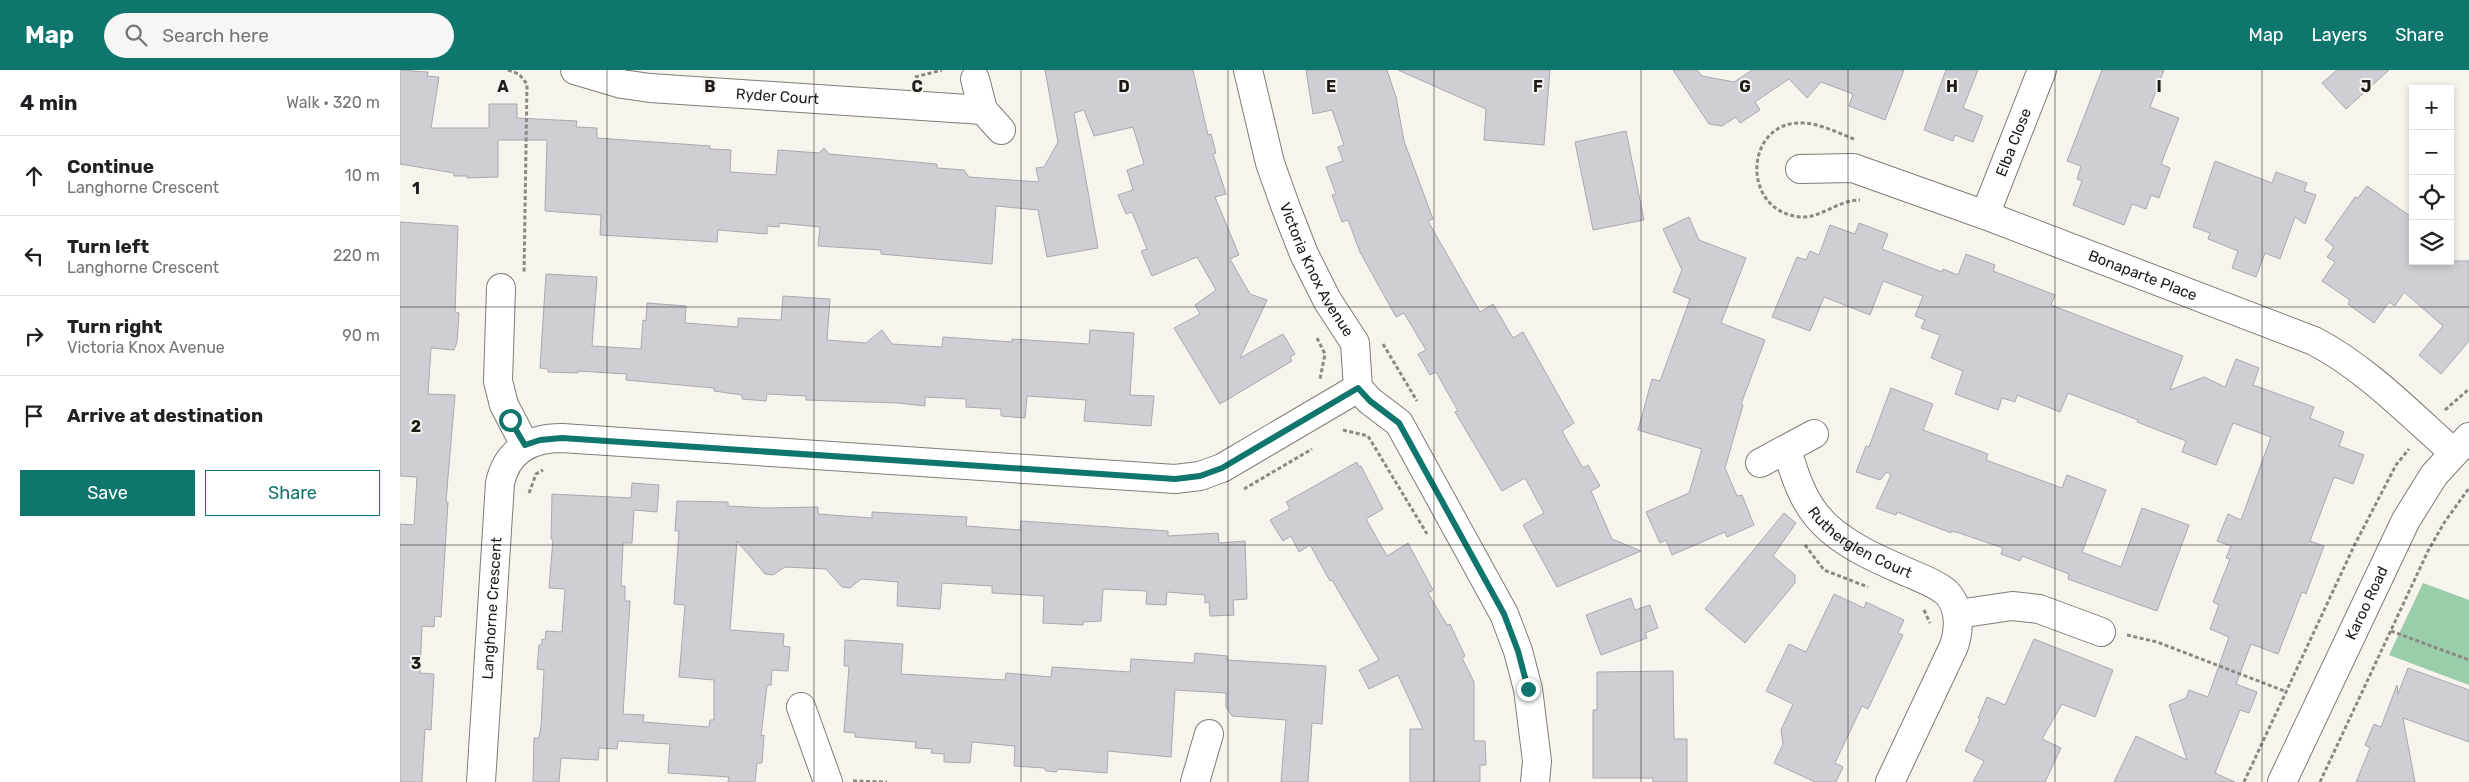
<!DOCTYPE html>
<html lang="en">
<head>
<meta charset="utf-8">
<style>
  body { margin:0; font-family:Rubik,sans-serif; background:#f6f6f6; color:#202124 }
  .controls { position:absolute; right:15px; top:15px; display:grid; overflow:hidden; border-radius:0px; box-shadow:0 2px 8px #0003 }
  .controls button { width:45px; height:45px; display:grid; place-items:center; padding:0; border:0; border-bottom:1px solid #e0e0e0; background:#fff; color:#202124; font:25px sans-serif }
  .stop { position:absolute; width:15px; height:15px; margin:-11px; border:4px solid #0f766e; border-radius:50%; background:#fff }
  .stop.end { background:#0f766e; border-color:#fff; box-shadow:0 1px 5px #0008 }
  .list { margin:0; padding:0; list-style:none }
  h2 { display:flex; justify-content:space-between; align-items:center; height:65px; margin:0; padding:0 20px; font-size:21px }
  h2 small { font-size:16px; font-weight:400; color:#757577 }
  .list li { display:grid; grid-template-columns:32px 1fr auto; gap:15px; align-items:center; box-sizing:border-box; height:80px; padding:0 20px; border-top:1px solid #e0e0e0 }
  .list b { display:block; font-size:19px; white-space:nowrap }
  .list p { margin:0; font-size:16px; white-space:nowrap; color:#757577 }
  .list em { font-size:16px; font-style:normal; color:#757577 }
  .actions { display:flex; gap:10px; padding:15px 20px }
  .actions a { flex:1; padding:11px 0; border:1px solid #0f766e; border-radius:0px; text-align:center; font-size:18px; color:#0f766e }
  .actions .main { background:#0f766e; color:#fff }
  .icon { flex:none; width:28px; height:28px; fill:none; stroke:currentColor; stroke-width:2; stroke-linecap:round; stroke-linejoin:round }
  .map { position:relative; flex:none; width:2069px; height:712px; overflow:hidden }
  header { display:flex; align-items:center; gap:30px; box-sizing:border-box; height:70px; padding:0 25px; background:#0f766e; color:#fff }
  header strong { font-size:24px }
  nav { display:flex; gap:28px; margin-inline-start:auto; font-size:18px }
  .search { width:350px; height:45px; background:#f6f6f6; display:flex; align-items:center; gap:12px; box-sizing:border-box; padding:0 18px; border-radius:28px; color:#757577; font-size:19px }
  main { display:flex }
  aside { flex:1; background:#fff }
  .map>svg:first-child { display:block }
</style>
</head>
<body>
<header>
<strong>Map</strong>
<div class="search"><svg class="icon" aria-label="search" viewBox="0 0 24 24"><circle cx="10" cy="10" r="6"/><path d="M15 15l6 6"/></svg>Search here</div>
<nav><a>Map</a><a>Layers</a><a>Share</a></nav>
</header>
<main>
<aside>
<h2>4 min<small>Walk · 320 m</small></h2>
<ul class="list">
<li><svg class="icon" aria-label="ahead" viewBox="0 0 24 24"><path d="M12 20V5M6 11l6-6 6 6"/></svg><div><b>Continue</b><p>Langhorne Crescent</p></div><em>10 m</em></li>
<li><svg class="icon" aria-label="left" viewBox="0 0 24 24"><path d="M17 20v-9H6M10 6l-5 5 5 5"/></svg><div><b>Turn left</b><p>Langhorne Crescent</p></div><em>220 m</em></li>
<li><svg class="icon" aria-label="right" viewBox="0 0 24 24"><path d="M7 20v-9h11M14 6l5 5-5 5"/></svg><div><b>Turn right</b><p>Victoria Knox Avenue</p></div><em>90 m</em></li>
<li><svg class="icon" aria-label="arrive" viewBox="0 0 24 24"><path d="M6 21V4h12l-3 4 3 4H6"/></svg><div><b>Arrive at destination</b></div></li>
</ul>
<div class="actions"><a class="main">Save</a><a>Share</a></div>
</aside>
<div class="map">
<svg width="2069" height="712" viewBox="0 0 2069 712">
  <rect width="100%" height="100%" fill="#f7f3ed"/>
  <path fill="#9aceaa" d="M 2023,513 L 2069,530 L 2069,615 L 1989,585 Z"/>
  <g fill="#ceced4" stroke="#a9a9af">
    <path d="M 0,0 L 28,2 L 27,6 L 39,7 L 31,58 L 89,58 L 89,34 L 117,34 L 117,48 L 177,51 L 176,57 L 197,58 L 197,68 L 310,76 L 310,79 L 331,80 L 330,102 L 376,105 L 378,80 L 419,83 L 424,78 L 429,84 L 537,94 L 537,98 L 564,100 L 569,107 L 639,112 L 636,98 L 644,97 L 658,72 L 645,0 L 793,0 L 808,65 L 811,64 L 816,83 L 813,84 L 826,124 L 815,127 L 839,185 L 830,189 L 850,224 L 867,230 L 840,288 L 883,264 L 895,284 L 890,287 L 892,291 L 820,334 L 774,258 L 800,244 L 795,235 L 816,220 L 797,187 L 752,206 L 741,181 L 747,179 L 732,142 L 726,144 L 718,125 L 733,120 L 727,100 L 744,94 L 733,57 L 694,66 L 684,40 L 674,43 L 698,178 L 647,187 L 638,140 L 596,136 L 592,194 L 481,184 L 481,180 L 418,176 L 420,157 L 379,153 L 379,157 L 367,156 L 367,164 L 318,160 L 317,172 L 200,165 L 201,145 L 145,141 L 147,70 L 98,70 L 98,107 L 67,108 L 67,106 L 54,106 L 54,103 L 0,94 Z"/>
    <path d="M 906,0 L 987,0 L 996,27 L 1004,71 L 1033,149 L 1028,151 L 1080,242 L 1093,234 L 1113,268 L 1123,262 L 1174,353 L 1162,361 L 1183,398 L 1188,395 L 1200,416 L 1191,421 L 1212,469 L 1241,481 L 1157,517 L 1123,455 L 1144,443 L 1125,408 L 1102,421 L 1055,342 L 1058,341 L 1036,302 L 1030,305 L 1018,284 L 1026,280 L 1004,243 L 996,247 L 960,182 L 948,150 L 942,152 L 932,125 L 936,124 L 926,97 L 943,91 L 938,77 L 944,75 L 932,40 L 913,44 Z"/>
    <path d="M 998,0 L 1150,0 L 1144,75 L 1084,70 L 1086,39 Z"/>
    <path d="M 1273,0 L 1297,0 L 1302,6 L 1334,12 L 1352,0 L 1504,0 L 1485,50 L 1449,36 L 1453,24 L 1421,12 L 1407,28 L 1389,9 L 1355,32 L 1360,40 L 1340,53 L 1336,47 L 1322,56 L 1309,54 Z"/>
    <path d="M 1546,0 L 1578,0 L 1563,38 L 1583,46 L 1573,72 L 1555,65 L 1553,71 L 1524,60 Z"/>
    <path d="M 1702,0 L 1764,0 L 1750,37 L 1779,48 L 1761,94 L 1770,98 L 1759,128 L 1751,125 L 1746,139 L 1732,134 L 1724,155 L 1673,135 L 1682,111 L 1677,109 L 1681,96 L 1667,91 Z"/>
    <path d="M 1937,0 L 1989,0 L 1946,39 L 1922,13 Z"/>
    <path d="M 1226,61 L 1244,150 L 1193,160 L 1175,72 Z"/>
    <path d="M 1815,91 L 1872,113 L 1876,102 L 1907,113 L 1904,121 L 1916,125 L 1905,154 L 1895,147 L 1880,189 L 1865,183 L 1856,207 L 1832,198 L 1838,181 L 1808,169 L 1810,163 L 1793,157 Z"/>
    <path d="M 1967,116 L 2013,148 L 2013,191 L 2069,191 L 2069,271 L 2041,304 L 2019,285 L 2043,256 L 2004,222 L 1995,236 L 1989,232 L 1974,253 L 1948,234 L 1950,230 L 1922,211 L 1935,192 L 1927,187 L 1934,177 L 1925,170 L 1955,127 L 1958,128 Z"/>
    <path d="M 1289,147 L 1299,170 L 1346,188 L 1321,253 L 1365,270 L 1341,334 L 1343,335 L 1325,398 L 1337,426 L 1342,425 L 1354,455 L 1327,467 L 1325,462 L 1272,485 L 1266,470 L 1260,473 L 1246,442 L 1289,423 L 1302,379 L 1238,360 L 1252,309 L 1260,311 L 1290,229 L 1273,222 L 1282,200 L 1263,159 Z"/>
    <path d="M 0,152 L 58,156 L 55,242 L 59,243 L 57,272 L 54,280 L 31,278 L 28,324 L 55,325 L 48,407 L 46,432 L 48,432 L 41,547 L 35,546 L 34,557 L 22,556 L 20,603 L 34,604 L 31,660 L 25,659 L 22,712 L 0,712 L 0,454 L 14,455 L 17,407 L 0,406 Z"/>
    <path d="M 1459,153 L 1488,164 L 1482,179 L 1542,202 L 1543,199 L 1558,205 L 1566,184 L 1595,195 L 1593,201 L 1655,225 L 1651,235 L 1783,286 L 1770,320 L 1804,307 L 1825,317 L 1836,289 L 1859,298 L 1853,315 L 1914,337 L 1910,348 L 1944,362 L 1939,376 L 1964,385 L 1953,414 L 1934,407 L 1910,471 L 1924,476 L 1906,524 L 1902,522 L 1878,584 L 1851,574 L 1836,614 L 1857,622 L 1849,643 L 1840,640 L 1815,703 L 1835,712 L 1714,712 L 1736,666 L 1787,690 L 1769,635 L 1786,628 L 1789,620 L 1808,627 L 1829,567 L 1810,559 L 1819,535 L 1813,532 L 1830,489 L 1826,488 L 1831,476 L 1817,471 L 1828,444 L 1841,450 L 1871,367 L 1833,353 L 1816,395 L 1782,382 L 1786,371 L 1737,352 L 1738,350 L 1668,323 L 1660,342 L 1617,325 L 1615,332 L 1602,328 L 1598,340 L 1555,324 L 1563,301 L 1531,288 L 1540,265 L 1521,258 L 1525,250 L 1515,246 L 1523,226 L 1483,211 L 1470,245 L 1424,227 L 1410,261 L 1372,247 L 1397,187 L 1406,190 L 1410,181 L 1419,185 L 1430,155 L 1455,164 Z"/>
    <path d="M 146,204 L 197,207 L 192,276 L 241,279 L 243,250 L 246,251 L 247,233 L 286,236 L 285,253 L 338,257 L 338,248 L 381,250 L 383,226 L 430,229 L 427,270 L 466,273 L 482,260 L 492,274 L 542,277 L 543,267 L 612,272 L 612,269 L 689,274 L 690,260 L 734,263 L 730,325 L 754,326 L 751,356 L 684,351 L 686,330 L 627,326 L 625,348 L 601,346 L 601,339 L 566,337 L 566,329 L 525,327 L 525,336 L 498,333 L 406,330 L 406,326 L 367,324 L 366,331 L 342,329 L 342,325 L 314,321 L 314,318 L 226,310 L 227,304 L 178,301 L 178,303 L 148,302 L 148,299 L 140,298 Z"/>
    <path d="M 1491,318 L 1533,334 L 1523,360 L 1588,384 L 1586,390 L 1662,418 L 1667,405 L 1706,420 L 1682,482 L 1721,497 L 1742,438 L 1789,455 L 1757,541 L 1668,509 L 1669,504 L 1622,486 L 1620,491 L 1601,484 L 1603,478 L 1559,463 L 1551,461 L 1551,463 L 1497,442 L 1496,445 L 1476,438 L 1491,405 L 1487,402 L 1480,410 L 1456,402 L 1466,376 L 1469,377 Z"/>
    <path d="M 957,392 L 959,397 L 961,396 L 983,439 L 966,449 L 987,486 L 1008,473 L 1033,520 L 1028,523 L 1047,555 L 1050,554 L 1065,586 L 1062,588 L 1074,612 L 1074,671 L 1085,671 L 1086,695 L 1080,695 L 1080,712 L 1010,712 L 1010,659 L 1023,659 L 998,605 L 969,619 L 959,600 L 979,590 L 932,510 L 930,511 L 910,475 L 899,482 L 891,466 L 883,471 L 870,450 L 890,439 L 886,432 Z"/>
    <path d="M 232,413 L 259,415 L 257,442 L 234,440 L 232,473 L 223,473 L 221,516 L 225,516 L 225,531 L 230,531 L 223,644 L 244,645 L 243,652 L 309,657 L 310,650 L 314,650 L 314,610 L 279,607 L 285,535 L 274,534 L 279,461 L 275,461 L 277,431 L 328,432 L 328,436 L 366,438 L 418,437 L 418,444 L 472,448 L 472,442 L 567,447 L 566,456 L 620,460 L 621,451 L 768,461 L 768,466 L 818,463 L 819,473 L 845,471 L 847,529 L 833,530 L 834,545 L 810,546 L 809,532 L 805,533 L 805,525 L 767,522 L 766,535 L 746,534 L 747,521 L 703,519 L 701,551 L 683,552 L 683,555 L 643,553 L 644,526 L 592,523 L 592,516 L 542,513 L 540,539 L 497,536 L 498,512 L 461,509 L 450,518 L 442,517 L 426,499 L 385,497 L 373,505 L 365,504 L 337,471 L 330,560 L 384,564 L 383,576 L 390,577 L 388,601 L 372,600 L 371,615 L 367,615 L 361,666 L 364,665 L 362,693 L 357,693 L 355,712 L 328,712 L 329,707 L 268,703 L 270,674 L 218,671 L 217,679 L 199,678 L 198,690 L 161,688 L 159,712 L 133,712 L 134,668 L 139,668 L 141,656 L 144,600 L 137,599 L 139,575 L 142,575 L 142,569 L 145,570 L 146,561 L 162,562 L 165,519 L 149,518 L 153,469 L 151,469 L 152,424 L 231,428 Z"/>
    <path d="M 1384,443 L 1396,453 L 1373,486 L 1395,505 L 1395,513 L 1345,573 L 1305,539 Z"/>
    <path d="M 1434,524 L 1464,538 L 1466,532 L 1504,550 L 1498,563 L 1503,565 L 1468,639 L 1462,636 L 1435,693 L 1443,697 L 1436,712 L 1415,712 L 1374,693 L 1383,674 L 1381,660 L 1393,634 L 1366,621 L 1389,574 L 1406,582 Z"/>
    <path d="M 1231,528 L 1235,540 L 1250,535 L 1258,558 L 1245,563 L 1247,568 L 1201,585 L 1186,545 Z"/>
    <path d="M 1634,569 L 1713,600 L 1695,647 L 1662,634 L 1642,669 L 1661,678 L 1645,712 L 1573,712 L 1584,691 L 1565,681 L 1580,649 L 1578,648 L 1587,627 L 1605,635 Z"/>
    <path d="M 445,570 L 503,574 L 501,604 L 605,610 L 606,603 L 651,607 L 652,597 L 730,602 L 731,589 L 794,593 L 795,583 L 827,586 L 827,590 L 926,596 L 922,654 L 912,653 L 908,712 L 881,712 L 886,650 L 832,646 L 826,637 L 826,623 L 775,620 L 771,687 L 708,681 L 707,703 L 659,699 L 656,702 L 646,701 L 644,698 L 614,696 L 615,676 L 572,672 L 570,693 L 544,692 L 544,684 L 531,683 L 532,679 L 515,678 L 516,672 L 455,667 L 455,663 L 444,662 L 449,596 L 444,596 Z"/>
    <path d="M 2008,598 L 2069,620 L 2069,672 L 2003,648 L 2015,712 L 1956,712 L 1970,678 L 1965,675 L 1974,654 L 1981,657 L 1997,615 L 1998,624 Z"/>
    <path d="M 1273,601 L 1274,669 L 1287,669 L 1287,712 L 1253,712 L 1253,708 L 1193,708 L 1193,640 L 1197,640 L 1197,602 Z"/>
  </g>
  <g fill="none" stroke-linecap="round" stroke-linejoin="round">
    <defs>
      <g id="minor">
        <path id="s1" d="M 175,0 L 222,14 L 250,18 L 583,40"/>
        <path id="s2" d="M 848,0 L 870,93 L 886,138 L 904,184 L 927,230 L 955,273 L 958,318 L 970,331 L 999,353 L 1104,544 L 1118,581 L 1128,619 L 1137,691 L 1135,712"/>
        <path d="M 575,9 L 583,40 L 601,60"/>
        <path id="s3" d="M 1400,99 L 1453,98 L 1585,145 L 1914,271 C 1966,298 2009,343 2053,382"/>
        <path id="s4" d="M 1585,145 L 1642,0"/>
        <path d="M 101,218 L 98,311 L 104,335 L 125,375"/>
        <path id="s5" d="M 1387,379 C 1396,411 1406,440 1432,461 C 1455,480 1482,491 1509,503 C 1521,508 1535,513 1546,522 C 1560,536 1560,558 1554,576 L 1490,712"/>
        <path d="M 1360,393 L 1414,364"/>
        <path d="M 1558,544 L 1612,536 L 1639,539 L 1701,562"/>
        <path d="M 401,637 L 428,712"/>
        <path id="s6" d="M 81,712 L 100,413 C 107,381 130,368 162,368 L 775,409 L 800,406 L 822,398 L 958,318"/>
        <path d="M 795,712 L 809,664"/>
        <path id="s7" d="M 1882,712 L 2006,450 L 2034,405 L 2069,367"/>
      </g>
    </defs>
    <use href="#minor" stroke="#807c77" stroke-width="30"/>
    <g stroke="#8c8985" stroke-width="3" stroke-dasharray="4 2.5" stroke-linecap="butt">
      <path d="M 108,0 L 119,4 L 127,14 L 124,203"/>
      <path d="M 515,7 L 542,0"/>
      <path d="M 1454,69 C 1438,63 1421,54 1404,53 C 1344,49 1339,143 1402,147 C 1421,148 1438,130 1460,130"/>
      <path d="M 917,268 L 925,284 L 920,309"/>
      <path d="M 983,274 L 1017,331"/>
      <path d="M 2045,340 L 2069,319"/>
      <path d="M 943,360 L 968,366 L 1027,464"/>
      <path d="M 844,419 L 912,379"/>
      <path d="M 129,423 L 136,404 L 143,400"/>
      <path d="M 1405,475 L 1424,500 L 1468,517"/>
      <path d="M 1524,540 L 1530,553"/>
      <path d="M 1991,561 L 2069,590"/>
      <path d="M 1727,565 L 1757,572 L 1887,622"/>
      <path d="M 453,711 L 487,712"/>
      <path d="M 1844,712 L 1954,476 L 1996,395 L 2009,379"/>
      <path d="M 1920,712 L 2028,481 L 2044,453 L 2069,418"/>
    </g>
    <use href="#minor" stroke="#fff" stroke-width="28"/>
  </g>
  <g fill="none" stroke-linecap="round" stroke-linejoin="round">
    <path stroke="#0f766e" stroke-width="6" d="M 110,350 L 125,375 L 140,370 L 162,368 L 775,409 L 800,406 L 822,398 L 958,318 L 970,331 L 999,353 L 1104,544 L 1118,581 L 1128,619"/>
  </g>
  <path fill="none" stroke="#1d1c1a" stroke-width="1" stroke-opacity="0.55" d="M 207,0 L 207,712M 414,0 L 414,712M 621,0 L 621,712M 828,0 L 828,712M 1034,0 L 1034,712M 1241,0 L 1241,712M 1448,0 L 1448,712M 1655,0 L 1655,712M 1862,0 L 1862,712M 0,237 L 2069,237M 0,475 L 2069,475"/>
  <g text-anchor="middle" stroke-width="4" stroke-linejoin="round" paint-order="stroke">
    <g font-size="15" fill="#1d1c1a" stroke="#f7f3ed">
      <text dy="5" stroke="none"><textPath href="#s1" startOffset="205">Ryder Court</textPath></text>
      <text dy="5" stroke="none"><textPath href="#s4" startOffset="78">Elba Close</textPath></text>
      <text dy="5" stroke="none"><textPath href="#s2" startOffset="212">Victoria Knox Avenue</textPath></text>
      <text dy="5" stroke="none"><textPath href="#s3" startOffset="362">Bonaparte Place</textPath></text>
      <text dy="5" stroke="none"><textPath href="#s5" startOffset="125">Rutherglen Court</textPath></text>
      <text dy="5" stroke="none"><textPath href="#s7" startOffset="198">Karoo Road</textPath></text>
      <text dy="5" stroke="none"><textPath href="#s6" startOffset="174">Langhorne Crescent</textPath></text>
    </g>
  </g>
  <g font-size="16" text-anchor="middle" font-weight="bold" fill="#1d1c1a" stroke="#f7f3ed" stroke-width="4" stroke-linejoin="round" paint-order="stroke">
    <text x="103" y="22">A</text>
    <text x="310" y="22">B</text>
    <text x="517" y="22">C</text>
    <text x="724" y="22">D</text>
    <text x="931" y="22">E</text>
    <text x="1138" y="22">F</text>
    <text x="1345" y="22">G</text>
    <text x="1552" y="22">H</text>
    <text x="1759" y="22">I</text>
    <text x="1966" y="22">J</text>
    <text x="16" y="124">1</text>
    <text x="16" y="362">2</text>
    <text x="16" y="599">3</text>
  </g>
</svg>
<div class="controls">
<button>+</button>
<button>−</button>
<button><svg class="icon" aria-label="locate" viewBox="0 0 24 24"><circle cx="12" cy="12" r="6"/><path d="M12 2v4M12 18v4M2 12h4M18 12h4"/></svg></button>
<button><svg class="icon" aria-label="layers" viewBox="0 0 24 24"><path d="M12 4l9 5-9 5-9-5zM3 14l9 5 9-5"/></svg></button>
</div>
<div class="stop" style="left:110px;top:350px"></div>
<div class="stop end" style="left:1128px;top:619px"></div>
</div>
</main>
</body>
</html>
